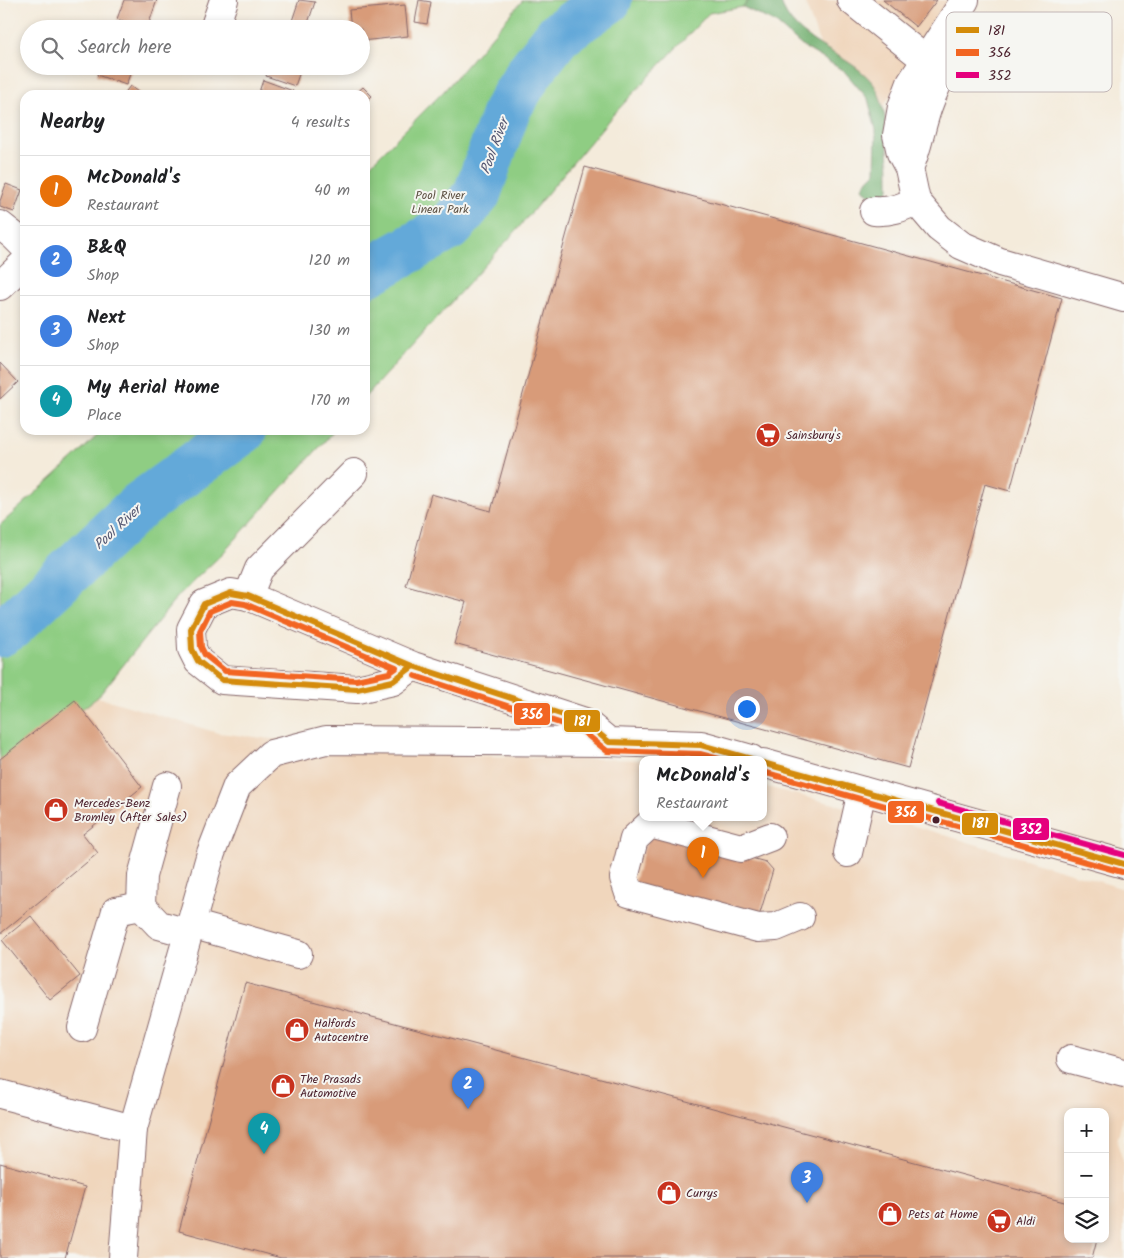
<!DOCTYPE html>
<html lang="en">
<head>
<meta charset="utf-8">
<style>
  body { margin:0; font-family:Kalam,sans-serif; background:#f6f6f6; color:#202124 }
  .controls { position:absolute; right:15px; bottom:15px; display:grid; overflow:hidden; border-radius:10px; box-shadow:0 2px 8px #0003 }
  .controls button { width:45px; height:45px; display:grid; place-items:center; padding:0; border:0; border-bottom:1px solid #e0e0e0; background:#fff; color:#202124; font:25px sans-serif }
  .you { position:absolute; left:746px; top:708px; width:18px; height:18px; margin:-12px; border:4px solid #fff; border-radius:50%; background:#1a73e8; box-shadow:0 0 0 8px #1a73e833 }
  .badge { display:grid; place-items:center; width:32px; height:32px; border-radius:50%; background:#0b8043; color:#fff; font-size:16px; font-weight:700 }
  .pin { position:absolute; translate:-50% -41px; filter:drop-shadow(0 1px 2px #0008) }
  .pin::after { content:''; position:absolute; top:26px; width:18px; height:15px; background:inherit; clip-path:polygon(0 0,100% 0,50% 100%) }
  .popup { position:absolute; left:639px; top:756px; width:128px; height:65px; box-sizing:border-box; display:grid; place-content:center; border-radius:10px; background:#fff; filter:drop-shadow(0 1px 4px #0005); font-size:16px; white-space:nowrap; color:#757577 }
  .popup b { font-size:19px; color:#202124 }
  .popup::after { content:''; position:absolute; left:50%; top:100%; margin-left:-10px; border:10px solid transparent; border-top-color:#fff }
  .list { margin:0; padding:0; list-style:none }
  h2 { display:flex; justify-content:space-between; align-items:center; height:65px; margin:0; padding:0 20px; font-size:21px }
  h2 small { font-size:16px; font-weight:400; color:#757577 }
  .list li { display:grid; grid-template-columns:32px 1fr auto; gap:15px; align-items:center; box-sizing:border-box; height:70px; padding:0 20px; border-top:1px solid #e0e0e0 }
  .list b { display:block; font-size:19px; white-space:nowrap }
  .list p { margin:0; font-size:16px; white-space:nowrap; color:#757577 }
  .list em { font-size:16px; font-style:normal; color:#757577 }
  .icon { flex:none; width:28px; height:28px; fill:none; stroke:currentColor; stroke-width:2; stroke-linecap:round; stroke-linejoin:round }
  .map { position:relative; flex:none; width:1124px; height:1258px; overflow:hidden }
  .search { position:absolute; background:#fff; box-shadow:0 2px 8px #0003; left:20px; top:20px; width:350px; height:55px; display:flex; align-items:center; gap:12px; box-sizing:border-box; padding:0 18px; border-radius:28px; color:#757577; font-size:19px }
  .panel { position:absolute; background:#fff; box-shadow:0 2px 8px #0003; left:20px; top:90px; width:350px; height:345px; border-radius:15px }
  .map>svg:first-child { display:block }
</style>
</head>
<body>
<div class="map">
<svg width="1124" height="1258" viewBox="0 0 1124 1258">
  <rect width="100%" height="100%" fill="#f6f6f2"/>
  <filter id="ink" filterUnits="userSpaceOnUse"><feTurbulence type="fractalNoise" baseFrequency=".02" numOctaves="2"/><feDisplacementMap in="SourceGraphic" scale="10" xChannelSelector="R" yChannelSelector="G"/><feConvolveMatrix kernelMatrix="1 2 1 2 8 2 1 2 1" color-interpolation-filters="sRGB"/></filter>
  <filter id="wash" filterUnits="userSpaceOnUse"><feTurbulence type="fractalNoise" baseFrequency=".0096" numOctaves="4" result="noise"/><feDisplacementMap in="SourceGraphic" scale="20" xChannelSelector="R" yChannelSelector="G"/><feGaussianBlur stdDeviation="1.12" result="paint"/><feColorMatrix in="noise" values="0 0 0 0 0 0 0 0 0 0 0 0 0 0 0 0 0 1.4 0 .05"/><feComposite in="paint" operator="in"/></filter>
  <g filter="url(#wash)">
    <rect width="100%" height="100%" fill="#f4ebdb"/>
    <g fill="#f0d6bc" fill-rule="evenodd">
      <path d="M 804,0 L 951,0 L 925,34 L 884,106 L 872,83 L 846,60 L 821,47 Z"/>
      <path d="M 98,697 L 218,733 L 411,754 L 643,760 L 643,817 L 763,817 L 763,786 L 878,815 L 1124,889 L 1124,1112 L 1117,1142 L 1124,1164 L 1124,1258 L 0,1258 L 0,770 ZM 1068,1112 L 1105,1112 L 1105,1239 L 1068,1239 Z"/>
    </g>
    <g fill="#8fcd83" stroke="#6c7657">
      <path d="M 523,0 L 749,0 L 743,7 L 709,13 L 612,116 L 515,232 L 365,397 L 365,170 L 444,91 Z"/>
      <path d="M 103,430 L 335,430 L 223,553 L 179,595 L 98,697 L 0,770 L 0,525 L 74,458 Z"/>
    </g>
    <path fill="#73b071" stroke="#5e684e" d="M 749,0 L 780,0 C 793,44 845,50 872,82 C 889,102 889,163 889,190 L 881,199 L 871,197 L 863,188 L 868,179 L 875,172 L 876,130 L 868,99 L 844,71 L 802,46 L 776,23 L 743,7 Z"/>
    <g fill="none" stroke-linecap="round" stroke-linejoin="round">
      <g stroke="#63a9d9" stroke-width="48">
        <path d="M 365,274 L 451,226 L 477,194 L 507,109 L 531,70 L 559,34 L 608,0"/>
        <path d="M 0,633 L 10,627 L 139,506 L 243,430"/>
      </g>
    </g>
    <g id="blocks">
      <g fill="#d89b79">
        <path d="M 124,0 L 157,0 L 147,29 L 117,19 Z"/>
        <path d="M 299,0 L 315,2 L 307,26 L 292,21 Z"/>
        <path d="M 419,0 L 431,2 L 427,24 L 415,22 Z"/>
        <path d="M 883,0 L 937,0 L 916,27 Z"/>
        <path d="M 405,5 L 408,36 L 361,41 L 361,29 L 351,29 L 349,10 Z"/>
        <path d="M 116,22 L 133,29 L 113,29 Z"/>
        <path d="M 100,66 L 133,66 L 126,85 L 97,75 Z"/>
        <path d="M 269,66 L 302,66 L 295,86 L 266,76 Z"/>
        <path d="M 263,80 L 293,91 L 291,95 L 258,95 Z"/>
        <path d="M 130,86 L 142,95 L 123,95 Z"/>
        <path d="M 363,87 L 372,96 L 365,103 L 365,95 L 354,95 Z"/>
        <path d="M 585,167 L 1062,298 L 1010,491 L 985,484 L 908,768 L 454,644 L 466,602 L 406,586 L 431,494 L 491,511 Z"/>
        <path d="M 6,184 L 22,190 L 14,212 L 0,207 L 0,201 Z"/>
        <path d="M 0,363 L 18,382 L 0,399 Z"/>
        <path d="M 75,700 L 142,787 L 83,834 L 98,853 L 0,934 L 0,759 Z"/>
        <path d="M 650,831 L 766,862 L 773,870 L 758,920 L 633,885 Z"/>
        <path d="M 31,916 L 80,976 L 50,1000 L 2,940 Z"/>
        <path d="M 245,983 L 1068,1203 L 1068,1239 L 1097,1239 L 1092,1258 L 281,1258 L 179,1231 Z"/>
        <path d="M 0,1163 L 85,1187 L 65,1258 L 0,1258 Z"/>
      </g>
    </g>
  </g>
  <g filter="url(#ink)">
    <use href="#blocks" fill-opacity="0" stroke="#866669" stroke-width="1"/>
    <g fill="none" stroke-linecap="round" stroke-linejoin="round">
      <defs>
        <g id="minor">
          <path d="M 851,0 L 926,60"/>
          <path d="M 965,0 L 911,83 L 902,107 L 897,135 L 901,153 L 909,168 L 916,201 L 939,228 L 961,245 L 1000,262 L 1124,298"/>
          <path d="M 214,29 L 224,0"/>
          <path d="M 909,168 C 919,146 921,123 930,101 C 940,75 954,51 967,27"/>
          <path d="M 874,211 C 890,212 901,208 916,201"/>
          <path d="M 0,225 L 14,236 L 25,247"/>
          <path d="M 0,286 L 25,262"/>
          <path d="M 248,596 L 259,569 L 354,473"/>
          <path d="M 413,666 L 393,681 L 357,689 L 222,680 L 198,661 L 192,649 L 191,629 L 204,604 L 231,593 L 248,596 L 413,666 L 585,722 L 609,742 L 701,745 L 751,759"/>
          <path d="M 763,763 L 1124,864"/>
          <path d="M 167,786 L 142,876 L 141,906 L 159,925 L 188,933"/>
          <path d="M 770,837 L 741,848 L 650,824 L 634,839 L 624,878 L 629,893 L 758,928 L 776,927 L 800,917"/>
          <path d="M 848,853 L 862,791"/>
          <path d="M 191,924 L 298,954"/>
          <path d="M 82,1028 L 116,911 L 141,906"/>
          <path d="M 1071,1059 L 1124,1073"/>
          <path d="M 0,1094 L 133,1129"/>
          <path d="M 123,1258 L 133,1129 L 211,853 L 237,786 L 271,754 L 326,740 L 609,742"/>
        </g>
      </defs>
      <use href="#minor" stroke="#866669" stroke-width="30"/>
      <use href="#minor" stroke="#fff" stroke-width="28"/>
      <defs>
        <g id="bus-1">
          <path d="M 231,593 L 248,596 L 413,666 L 393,681 L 357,689 L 222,680 L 198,661 L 192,649 L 191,629 L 204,604 Z"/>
          <path d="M 413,666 L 585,722 L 609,742 L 701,745 L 751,759"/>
          <path d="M 763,763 L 1124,864"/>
        </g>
        <g id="bus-2">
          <path d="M 232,602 L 245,604 L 396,668 L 389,673 L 356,680 L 225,671 L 205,655 L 201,647 L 200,631 L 210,611 Z"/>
          <path d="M 415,676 L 581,730 L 607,751 L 700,754 L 719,759"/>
          <path d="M 763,772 L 1122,872"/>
        </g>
        <path id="bus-3" d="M 938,803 L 1124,855"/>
      </defs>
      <use href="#bus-1" stroke="#f6f6f2" stroke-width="10"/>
      <use href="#bus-2" stroke="#f6f6f2" stroke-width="10"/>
      <use href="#bus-3" stroke="#f6f6f2" stroke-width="10"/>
      <use href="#bus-1" stroke="#d48b09" stroke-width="6"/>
      <use href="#bus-2" stroke="#f26522" stroke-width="6"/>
      <use href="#bus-3" stroke="#e5007d" stroke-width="6"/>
    </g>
  </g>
  <defs>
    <symbol id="supermarket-disc" viewBox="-11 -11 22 22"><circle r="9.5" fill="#c8321e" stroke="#f6f6f2"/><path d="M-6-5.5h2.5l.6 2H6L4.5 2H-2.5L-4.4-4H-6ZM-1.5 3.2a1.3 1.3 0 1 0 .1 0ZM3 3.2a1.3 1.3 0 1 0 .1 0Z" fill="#fff"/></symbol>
    <symbol id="shop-disc" viewBox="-11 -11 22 22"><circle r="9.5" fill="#c8321e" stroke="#f6f6f2"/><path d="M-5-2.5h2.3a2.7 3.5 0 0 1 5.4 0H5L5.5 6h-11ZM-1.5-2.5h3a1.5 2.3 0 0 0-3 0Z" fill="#fff"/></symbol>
  </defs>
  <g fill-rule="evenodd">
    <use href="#supermarket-disc" x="754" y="421" width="28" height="28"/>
    <use href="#shop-disc" x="42" y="796" width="28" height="28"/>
    <use href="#shop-disc" x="283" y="1016" width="28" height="28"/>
    <use href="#shop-disc" x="269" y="1072" width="28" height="28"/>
    <use href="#shop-disc" x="655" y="1179" width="28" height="28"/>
    <use href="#shop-disc" x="876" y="1200" width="28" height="28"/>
    <use href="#supermarket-disc" x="985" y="1207" width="28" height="28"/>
  </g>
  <circle fill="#4a1f2b" stroke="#f6f6f2" stroke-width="2" cx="936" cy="820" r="4.5"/>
  <g text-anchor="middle" stroke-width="4" stroke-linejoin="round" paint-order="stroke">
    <g font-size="12" fill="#5f5345" stroke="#f6f6f2">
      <text x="440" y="199">Pool River<tspan x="440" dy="14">Linear Park</tspan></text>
    </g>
    <g font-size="12" fill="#4a1f2b" stroke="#f6f6f2" text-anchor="start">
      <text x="786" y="439">Sainsbury's</text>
      <text x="74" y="807">Mercedes-Benz<tspan x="74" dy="14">Bromley (After Sales)</tspan></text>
      <text x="314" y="1027">Halfords<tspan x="314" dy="14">Autocentre</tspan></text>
      <text x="300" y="1083">The Prasads<tspan x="300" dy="14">Automotive</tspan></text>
      <text x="686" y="1197">Currys</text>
      <text x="908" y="1218">Pets at Home</text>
      <text x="1016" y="1225">Aldi</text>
    </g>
    <g font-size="14" font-style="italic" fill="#545671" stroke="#f6f6f2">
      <text transform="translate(494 146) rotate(-70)" y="5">Pool River</text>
      <text transform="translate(117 527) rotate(-43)" y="5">Pool River</text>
    </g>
  </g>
  <rect x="946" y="12" width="166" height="80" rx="8" fill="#f6f6f2" stroke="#c2b6b6" stroke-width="1"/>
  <rect x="956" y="27" width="23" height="6" fill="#d48b09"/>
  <rect x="956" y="49" width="23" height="7" fill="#f26522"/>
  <rect x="956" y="72" width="23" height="6" fill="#e5007d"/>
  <g font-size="14" fill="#4a1f2b">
    <text x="988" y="35">181</text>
    <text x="988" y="57">356</text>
    <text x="988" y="80">352</text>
  </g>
  <g stroke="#f6f6f2" stroke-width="2">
    <rect x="513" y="702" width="38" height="24" rx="5" fill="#f26522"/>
    <rect x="563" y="709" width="38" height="24" rx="5" fill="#d48b09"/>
    <rect x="887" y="800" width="38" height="24" rx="5" fill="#f26522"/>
    <rect x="961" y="812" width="38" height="24" rx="5" fill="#d48b09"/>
    <rect x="1012" y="817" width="38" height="24" rx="5" fill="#e5007d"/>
  </g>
  <g font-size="14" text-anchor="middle" font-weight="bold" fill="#fff">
    <text x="532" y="719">356</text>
    <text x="582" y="726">181</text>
    <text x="906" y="817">356</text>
    <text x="980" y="828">181</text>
    <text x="1031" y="834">352</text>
  </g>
</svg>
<div class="controls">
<button>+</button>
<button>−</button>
<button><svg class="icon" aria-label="layers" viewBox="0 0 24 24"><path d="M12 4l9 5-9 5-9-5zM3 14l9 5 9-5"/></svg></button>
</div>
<div class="you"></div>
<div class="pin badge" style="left:703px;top:878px;background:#e8710a">1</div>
<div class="popup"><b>McDonald's</b>Restaurant</div>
<div class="pin badge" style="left:468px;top:1109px;background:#3f7fe0">2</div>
<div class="pin badge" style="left:807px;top:1203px;background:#3f7fe0">3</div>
<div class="pin badge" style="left:264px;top:1154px;background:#0f9aa8">4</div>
<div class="search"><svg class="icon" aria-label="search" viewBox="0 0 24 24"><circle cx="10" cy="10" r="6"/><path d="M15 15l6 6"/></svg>Search here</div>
<section class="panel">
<h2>Nearby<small>4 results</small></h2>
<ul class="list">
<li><span class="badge" style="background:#e8710a">1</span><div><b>McDonald's</b><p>Restaurant</p></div><em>40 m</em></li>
<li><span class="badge" style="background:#3f7fe0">2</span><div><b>B&amp;Q</b><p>Shop</p></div><em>120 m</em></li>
<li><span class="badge" style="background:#3f7fe0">3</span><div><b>Next</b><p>Shop</p></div><em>130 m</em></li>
<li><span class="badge" style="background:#0f9aa8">4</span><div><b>My Aerial Home</b><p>Place</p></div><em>170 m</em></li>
</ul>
</section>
</div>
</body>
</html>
